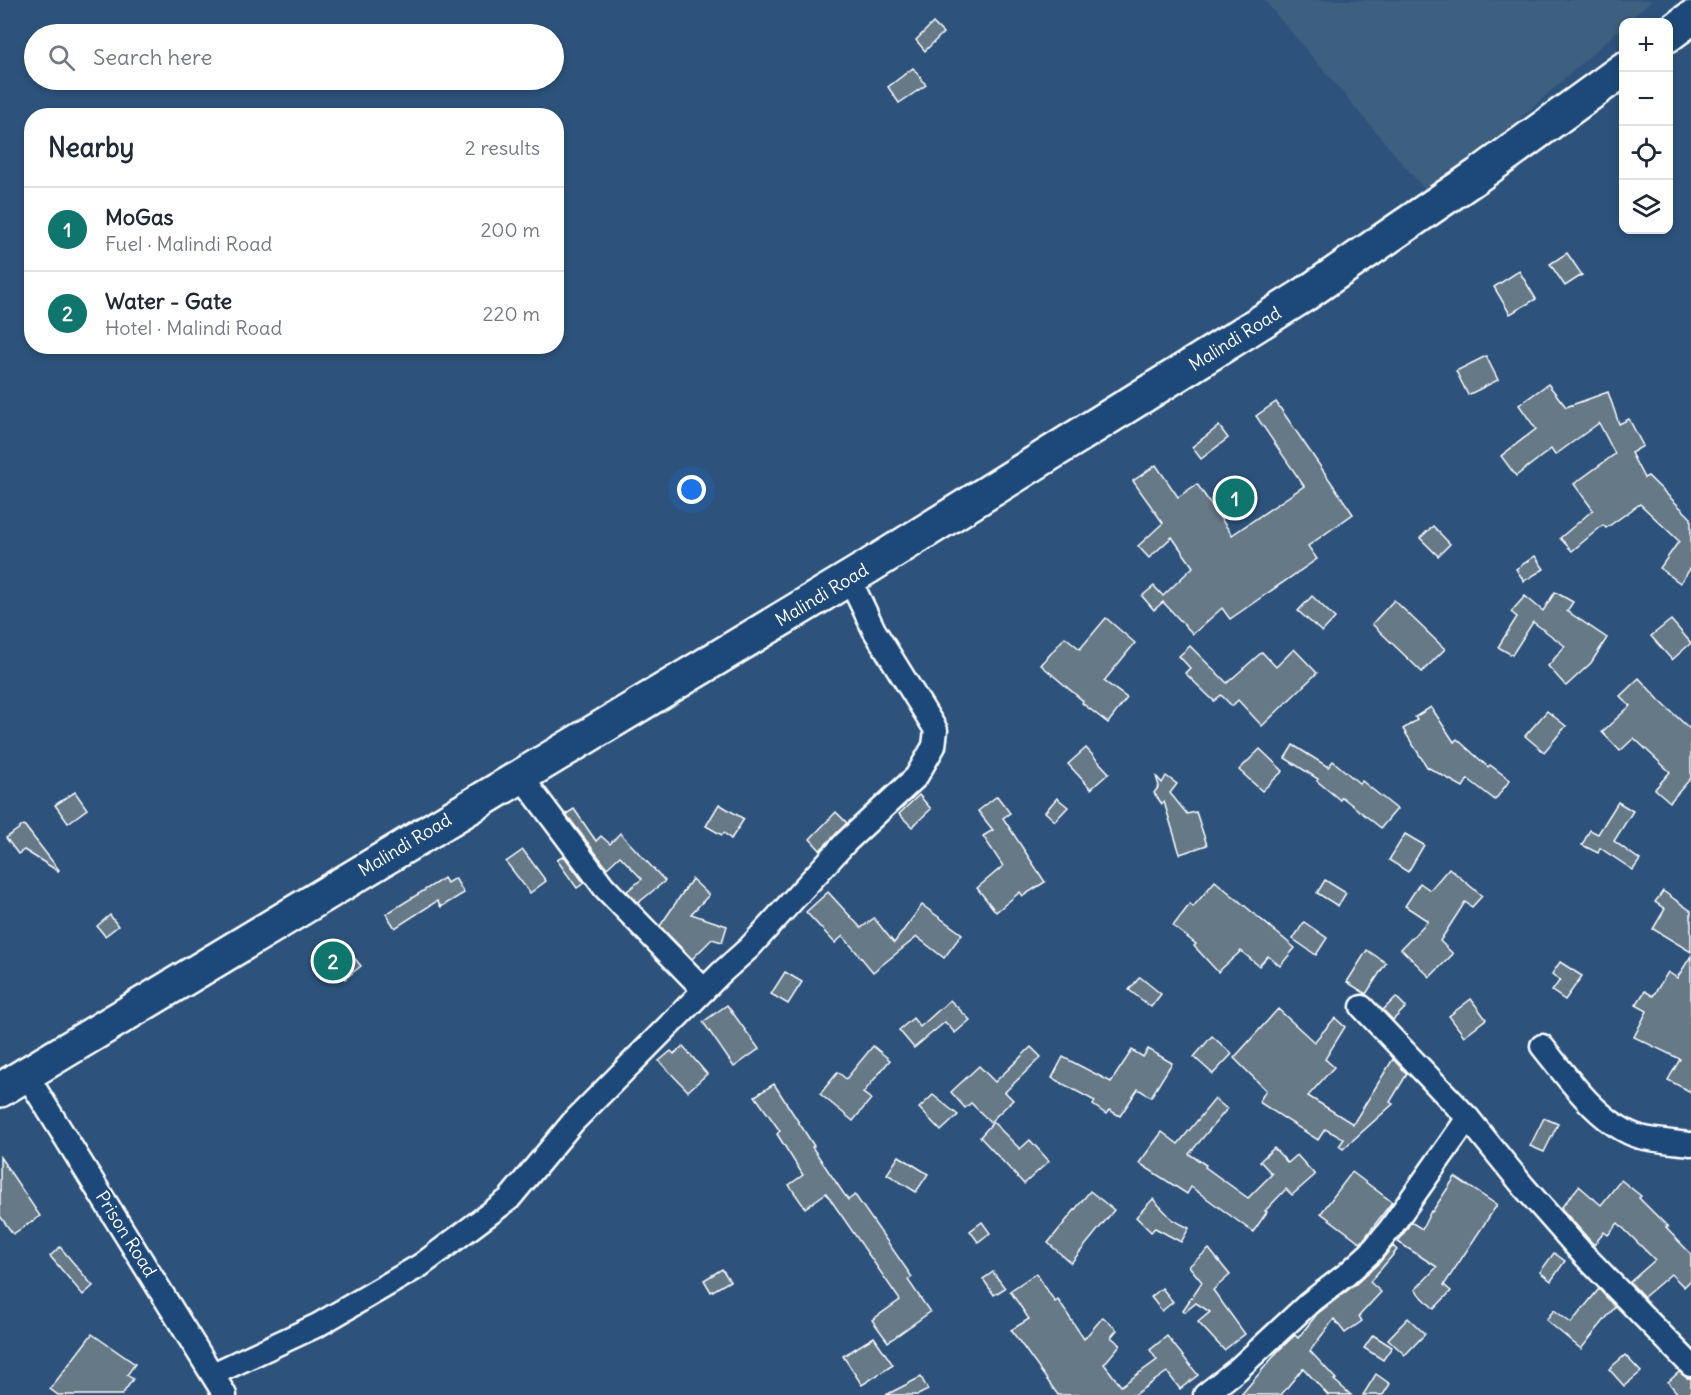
<!DOCTYPE html>
<html lang="en">
<head>
<meta charset="utf-8">
<style>
  body { margin:0; font-family:Delius,sans-serif; background:#f2f2f3; color:#1f2937 }
  .controls { position:absolute; right:18px; top:18px; display:grid; overflow:hidden; border-radius:12px; box-shadow:0 3px 9px #0003 }
  .controls button { width:54px; height:54px; display:grid; place-items:center; padding:0; border:0; border-bottom:2px solid #e0e1e3; background:#fff; color:#1f2937; font:30px sans-serif }
  .you { position:absolute; left:692px; top:490px; width:21px; height:21px; margin:-15px; border:4px solid #fff; border-radius:50%; background:#1a73e8; box-shadow:0 0 0 9px #1a73e833 }
  .badge { display:grid; place-items:center; width:39px; height:39px; border-radius:50%; background:#0f766e; color:#fff; font-size:20px; font-weight:700 }
  .pin { position:absolute; translate:-50% -50%; border:3px solid #fff; box-shadow:0 2px 6px #0006 }
  .list { margin:0; padding:0; list-style:none }
  h2 { display:flex; justify-content:space-between; align-items:center; height:78px; margin:0; padding:0 24px; font-size:26px }
  h2 small { font-size:20px; font-weight:400; color:#747a83 }
  .list li { display:grid; grid-template-columns:39px 1fr auto; gap:18px; align-items:center; box-sizing:border-box; height:84px; padding:0 24px; border-top:2px solid #e0e1e3 }
  .list b { display:block; font-size:22px; white-space:nowrap }
  .list p { margin:0; font-size:20px; white-space:nowrap; color:#747a83 }
  .list em { font-size:20px; font-style:normal; color:#747a83 }
  .icon { flex:none; width:33px; height:33px; fill:none; stroke:currentColor; stroke-width:2; stroke-linecap:round; stroke-linejoin:round }
  .map { position:relative; flex:none; width:1691px; height:1395px; overflow:hidden }
  .search { position:absolute; background:#fff; box-shadow:0 3px 9px #0003; left:24px; top:24px; width:540px; height:66px; display:flex; align-items:center; gap:15px; box-sizing:border-box; padding:0 21px; border-radius:33px; color:#747a83; font-size:22px }
  .panel { position:absolute; background:#fff; box-shadow:0 3px 9px #0003; left:24px; top:108px; width:540px; height:246px; border-radius:24px }
  .map>svg:first-child { display:block }
</style>
</head>
<body>
<div class="map">
<svg width="1691" height="1395" viewBox="0 0 1691 1395">
  <rect width="100%" height="100%" fill="#2d537d"/>
  <filter id="ink" filterUnits="userSpaceOnUse"><feTurbulence type="fractalNoise" baseFrequency=".0167" numOctaves="2"/><feDisplacementMap in="SourceGraphic" scale="12" xChannelSelector="R" yChannelSelector="G"/><feConvolveMatrix kernelMatrix="1 2 1 2 8 2 1 2 1" color-interpolation-filters="sRGB"/></filter>
  <g filter="url(#ink)">
    <path fill="#3e5e80" d="M 1264,0 L 1652,0 L 1627,22 L 1624,22 L 1623,26 L 1432,198 Z"/>
    <g fill="#667987" stroke="#fff" stroke-width="1.5">
      <path d="M 933,23 L 943,33 L 925,51 L 916,40 Z"/>
      <path d="M 913,68 L 926,85 L 899,103 L 888,87 Z"/>
      <path d="M 1567,253 L 1582,275 L 1565,286 L 1550,264 Z"/>
      <path d="M 1519,271 L 1536,299 L 1510,314 L 1494,287 Z"/>
      <path d="M 1486,356 L 1498,380 L 1468,395 L 1456,371 Z"/>
      <path d="M 1548,384 L 1566,407 L 1608,392 L 1619,424 L 1629,419 L 1643,446 L 1631,453 L 1644,478 L 1648,476 L 1691,518 L 1691,568 L 1680,583 L 1660,568 L 1679,541 L 1640,504 L 1606,528 L 1603,525 L 1572,551 L 1560,538 L 1593,510 L 1574,484 L 1615,454 L 1599,423 L 1555,455 L 1551,449 L 1516,476 L 1501,456 L 1536,429 L 1519,405 Z"/>
      <path d="M 1276,402 L 1353,514 L 1308,546 L 1317,559 L 1230,619 L 1222,608 L 1193,634 L 1163,602 L 1154,610 L 1142,596 L 1154,586 L 1163,596 L 1193,567 L 1172,537 L 1149,558 L 1138,546 L 1163,523 L 1133,481 L 1156,465 L 1178,497 L 1197,484 L 1232,535 L 1304,486 L 1256,416 Z"/>
      <path d="M 1219,426 L 1228,438 L 1201,459 L 1192,447 Z"/>
      <path d="M 1433,526 L 1450,544 L 1438,556 L 1420,538 Z"/>
      <path d="M 1535,556 L 1544,569 L 1524,581 L 1516,569 Z"/>
      <path d="M 1555,592 L 1573,602 L 1567,611 L 1607,638 L 1591,663 L 1566,686 L 1548,666 L 1565,646 L 1533,622 L 1512,655 L 1498,647 L 1517,617 L 1511,612 L 1525,596 L 1543,611 Z"/>
      <path d="M 1312,596 L 1335,618 L 1322,632 L 1298,611 Z"/>
      <path d="M 1394,600 L 1445,649 L 1422,672 L 1372,624 Z"/>
      <path d="M 1106,618 L 1135,643 L 1104,681 L 1127,698 L 1108,723 L 1082,703 L 1083,701 L 1041,665 L 1065,637 L 1080,649 Z"/>
      <path d="M 1671,620 L 1691,643 L 1672,660 L 1651,636 Z"/>
      <path d="M 1190,646 L 1227,683 L 1262,652 L 1276,667 L 1294,649 L 1317,673 L 1262,726 L 1238,700 L 1232,706 L 1221,695 L 1214,701 L 1185,673 L 1190,668 L 1179,656 Z"/>
      <path d="M 1639,678 L 1660,701 L 1691,730 L 1691,778 L 1670,802 L 1655,789 L 1670,772 L 1634,738 L 1620,751 L 1602,732 L 1630,706 L 1620,696 Z"/>
      <path d="M 1431,707 L 1454,742 L 1457,739 L 1488,767 L 1490,765 L 1510,780 L 1495,800 L 1468,779 L 1463,787 L 1427,767 L 1403,729 L 1417,720 L 1415,717 Z"/>
      <path d="M 1547,711 L 1566,726 L 1544,752 L 1525,736 Z"/>
      <path d="M 1293,745 L 1328,767 L 1333,761 L 1360,784 L 1362,781 L 1397,809 L 1381,828 L 1342,797 L 1340,800 L 1317,781 L 1318,779 L 1285,758 Z"/>
      <path d="M 1086,748 L 1109,773 L 1091,789 L 1068,764 Z"/>
      <path d="M 1260,749 L 1283,771 L 1262,791 L 1239,770 Z"/>
      <path d="M 1156,776 L 1162,783 L 1166,776 L 1177,784 L 1170,793 L 1187,814 L 1196,812 L 1207,845 L 1180,854 L 1164,802 L 1162,804 L 1154,793 L 1159,786 Z"/>
      <path d="M 75,792 L 87,809 L 68,823 L 55,805 Z"/>
      <path d="M 919,795 L 931,809 L 912,827 L 899,814 Z"/>
      <path d="M 997,796 L 1010,813 L 1003,818 L 1045,882 L 1023,896 L 1020,892 L 996,912 L 977,888 L 1003,866 L 983,836 L 993,830 L 978,811 Z"/>
      <path d="M 1057,798 L 1068,807 L 1055,821 L 1045,812 Z"/>
      <path d="M 1618,802 L 1633,811 L 1614,841 L 1640,860 L 1633,870 L 1600,848 L 1598,853 L 1582,845 L 1590,830 L 1598,834 Z"/>
      <path d="M 719,804 L 744,819 L 731,839 L 724,833 L 722,835 L 706,826 Z"/>
      <path d="M 574,809 L 596,841 L 601,836 L 610,844 L 620,833 L 665,881 L 638,903 L 627,891 L 642,879 L 620,856 L 607,868 L 566,814 Z"/>
      <path d="M 836,812 L 847,823 L 820,850 L 810,839 Z"/>
      <path d="M 24,825 L 59,870 L 58,871 L 24,850 L 18,854 L 6,838 Z"/>
      <path d="M 1405,834 L 1424,845 L 1408,872 L 1389,860 Z"/>
      <path d="M 523,850 L 546,881 L 530,893 L 506,862 Z"/>
      <path d="M 564,856 L 584,883 L 577,888 L 557,860 Z"/>
      <path d="M 1449,868 L 1482,896 L 1472,907 L 1465,902 L 1440,941 L 1453,954 L 1430,977 L 1401,949 L 1428,921 L 1405,906 L 1420,883 L 1430,890 Z"/>
      <path d="M 444,878 L 447,883 L 455,878 L 464,893 L 441,907 L 437,901 L 395,928 L 386,914 Z"/>
      <path d="M 692,879 L 709,895 L 691,914 L 727,926 L 722,942 L 712,939 L 692,959 L 660,926 Z"/>
      <path d="M 1325,880 L 1346,893 L 1338,906 L 1317,893 Z"/>
      <path d="M 1215,881 L 1295,948 L 1280,966 L 1268,956 L 1259,966 L 1241,951 L 1218,972 L 1194,946 L 1196,944 L 1173,926 L 1190,904 L 1193,907 Z"/>
      <path d="M 1663,891 L 1691,911 L 1691,952 L 1653,929 L 1665,909 L 1655,902 Z"/>
      <path d="M 828,892 L 861,928 L 874,918 L 894,943 L 922,905 L 962,934 L 944,958 L 917,937 L 873,972 L 843,936 L 835,943 L 806,912 Z"/>
      <path d="M 110,915 L 118,926 L 105,936 L 97,926 Z"/>
      <path d="M 1304,922 L 1327,938 L 1316,955 L 1293,939 Z"/>
      <path d="M 346,948 L 361,966 L 345,979 L 330,962 Z"/>
      <path d="M 1367,950 L 1386,963 L 1366,994 L 1347,982 Z"/>
      <path d="M 1691,956 L 1691,1092 L 1668,1080 L 1680,1059 L 1634,1037 L 1647,1011 L 1636,1005 L 1645,991 L 1653,996 L 1668,972 L 1677,978 Z"/>
      <path d="M 1560,962 L 1582,976 L 1565,1000 L 1552,991 L 1560,980 L 1552,974 Z"/>
      <path d="M 785,972 L 802,982 L 788,1004 L 771,994 Z"/>
      <path d="M 1140,977 L 1161,994 L 1151,1007 L 1129,990 Z"/>
      <path d="M 1396,997 L 1406,1007 L 1393,1020 L 1383,1010 Z"/>
      <path d="M 1471,999 L 1486,1019 L 1464,1036 L 1449,1016 Z"/>
      <path d="M 950,1000 L 970,1020 L 955,1033 L 945,1022 L 914,1048 L 899,1030 L 913,1018 L 920,1027 Z"/>
      <path d="M 727,1005 L 759,1049 L 734,1067 L 703,1022 Z"/>
      <path d="M 1278,1009 L 1314,1042 L 1335,1018 L 1345,1027 L 1325,1059 L 1334,1067 L 1308,1096 L 1353,1124 L 1393,1059 L 1407,1074 L 1390,1102 L 1393,1104 L 1343,1149 L 1339,1146 L 1344,1139 L 1325,1129 L 1318,1140 L 1259,1102 L 1266,1090 L 1234,1058 Z"/>
      <path d="M 1212,1036 L 1232,1054 L 1213,1074 L 1194,1057 Z"/>
      <path d="M 683,1046 L 707,1074 L 688,1091 L 659,1061 L 671,1051 L 674,1054 Z"/>
      <path d="M 873,1046 L 890,1060 L 863,1093 L 871,1099 L 853,1121 L 820,1094 L 838,1072 L 846,1079 Z"/>
      <path d="M 1031,1047 L 1041,1057 L 1005,1092 L 1013,1100 L 990,1122 L 971,1103 L 965,1108 L 951,1092 L 979,1066 L 995,1082 Z"/>
      <path d="M 1148,1049 L 1172,1063 L 1151,1097 L 1138,1089 L 1120,1116 L 1109,1110 L 1106,1114 L 1093,1105 L 1095,1101 L 1052,1078 L 1063,1057 L 1111,1082 L 1132,1050 L 1143,1057 Z"/>
      <path d="M 774,1084 L 814,1146 L 812,1147 L 848,1200 L 855,1195 L 912,1277 L 908,1280 L 930,1312 L 888,1342 L 872,1320 L 900,1300 L 826,1193 L 805,1208 L 789,1185 L 803,1175 L 777,1134 L 780,1131 L 755,1096 Z"/>
      <path d="M 933,1095 L 958,1115 L 941,1131 L 919,1108 Z"/>
      <path d="M 1215,1099 L 1227,1109 L 1189,1154 L 1206,1165 L 1205,1167 L 1248,1198 L 1272,1174 L 1260,1161 L 1274,1148 L 1288,1163 L 1297,1155 L 1315,1175 L 1292,1195 L 1286,1189 L 1265,1211 L 1267,1212 L 1253,1232 L 1191,1187 L 1187,1194 L 1139,1163 L 1162,1132 L 1178,1144 Z"/>
      <path d="M 1544,1118 L 1558,1124 L 1544,1152 L 1530,1146 Z"/>
      <path d="M 993,1122 L 1020,1149 L 1030,1140 L 1049,1161 L 1024,1184 L 980,1137 Z"/>
      <path d="M 899,1156 L 928,1174 L 916,1192 L 887,1174 Z"/>
      <path d="M 0,1157 L 40,1216 L 13,1234 L 0,1216 Z"/>
      <path d="M 1352,1172 L 1392,1202 L 1361,1243 L 1321,1213 Z"/>
      <path d="M 1455,1177 L 1497,1205 L 1444,1285 L 1451,1291 L 1434,1309 L 1415,1290 L 1437,1267 L 1398,1242 L 1411,1222 L 1422,1229 L 1431,1211 L 1432,1212 Z"/>
      <path d="M 1621,1180 L 1641,1196 L 1639,1198 L 1668,1227 L 1666,1228 L 1691,1254 L 1691,1280 L 1684,1287 L 1671,1274 L 1644,1297 L 1630,1282 L 1655,1260 L 1618,1223 L 1608,1235 L 1604,1232 L 1594,1245 L 1561,1208 L 1579,1186 L 1601,1205 Z"/>
      <path d="M 1090,1191 L 1114,1210 L 1071,1263 L 1048,1243 Z"/>
      <path d="M 1153,1199 L 1173,1220 L 1189,1228 L 1181,1242 L 1155,1228 L 1151,1232 L 1136,1217 Z"/>
      <path d="M 982,1222 L 990,1233 L 978,1242 L 970,1231 Z"/>
      <path d="M 1393,1246 L 1397,1250 L 1370,1282 L 1381,1292 L 1359,1316 L 1362,1321 L 1345,1333 L 1334,1319 L 1310,1351 L 1336,1379 L 1334,1380 L 1351,1395 L 1328,1395 L 1303,1368 L 1281,1395 L 1241,1395 L 1279,1350 L 1295,1335 L 1298,1338 L 1317,1314 L 1356,1284 L 1380,1262 Z"/>
      <path d="M 60,1247 L 93,1286 L 83,1295 L 50,1256 Z"/>
      <path d="M 1209,1249 L 1230,1275 L 1213,1290 L 1245,1334 L 1224,1350 L 1198,1322 L 1210,1312 L 1196,1303 L 1185,1312 L 1183,1310 L 1202,1282 L 1189,1266 Z"/>
      <path d="M 1554,1253 L 1565,1261 L 1551,1281 L 1540,1272 Z"/>
      <path d="M 722,1269 L 730,1281 L 711,1292 L 704,1280 Z"/>
      <path d="M 993,1272 L 1005,1288 L 994,1295 L 983,1279 Z"/>
      <path d="M 1036,1273 L 1055,1302 L 1058,1300 L 1084,1339 L 1103,1317 L 1117,1330 L 1111,1337 L 1120,1345 L 1104,1364 L 1121,1386 L 1157,1360 L 1150,1350 L 1167,1336 L 1198,1375 L 1180,1389 L 1167,1372 L 1134,1395 L 1058,1395 L 1011,1330 L 1029,1319 L 1010,1291 Z"/>
      <path d="M 1162,1288 L 1173,1302 L 1162,1311 L 1151,1297 Z"/>
      <path d="M 1599,1289 L 1615,1307 L 1581,1349 L 1546,1320 L 1554,1310 L 1571,1323 Z"/>
      <path d="M 1408,1318 L 1425,1334 L 1405,1355 L 1388,1339 Z"/>
      <path d="M 92,1334 L 135,1364 L 127,1375 L 133,1379 L 122,1395 L 58,1395 L 50,1389 Z"/>
      <path d="M 1373,1335 L 1392,1347 L 1383,1360 L 1364,1348 Z"/>
      <path d="M 874,1337 L 893,1365 L 862,1385 L 843,1356 Z"/>
      <path d="M 1625,1355 L 1641,1372 L 1624,1386 L 1609,1369 Z"/>
      <path d="M 1679,1372 L 1687,1378 L 1691,1378 L 1691,1395 L 1679,1395 L 1668,1382 Z"/>
      <path d="M 1376,1374 L 1390,1384 L 1383,1395 L 1363,1395 Z"/>
      <path d="M 921,1377 L 928,1390 L 918,1395 L 886,1395 Z"/>
    </g>
    <g fill="none" stroke-linecap="round" stroke-linejoin="round">
      <defs>
        <g id="minor">
          <path d="M 520,775 L 604,887 L 704,990"/>
          <path d="M 1362,1007 L 1468,1118 L 1524,1187 L 1583,1254 L 1691,1365"/>
          <path d="M 1542,1046 C 1567,1077 1600,1125 1640,1137 C 1656,1141 1674,1142 1691,1144"/>
          <path d="M 26,1074 L 225,1395"/>
          <path d="M 213,1374 L 318,1325 L 421,1265 L 509,1199 L 573,1122 L 721,973 L 749,948 L 846,842 L 916,777 L 934,746 L 936,730 L 874,630 L 849,578"/>
          <path d="M 1205,1395 L 1238,1369 L 1308,1304 L 1347,1274 L 1371,1252 L 1390,1229 L 1468,1118"/>
        </g>
        <g id="highway">
          <path d="M 1668,35 L 1691,18"/>
          <path d="M 0,1090 L 868,567 L 1194,364 L 1304,295 L 1398,230 L 1477,176 L 1624,69"/>
        </g>
      </defs>
      <use href="#minor" stroke="#fff" stroke-width="27"/>
      <use href="#highway" stroke="#fff" stroke-width="38"/>
      <use href="#minor" stroke="#1f4a7a" stroke-width="22"/>
      <use href="#highway" stroke="#1f4a7a" stroke-width="33"/>
    </g>
  </g>
  <g text-anchor="middle" stroke-width="4.5" stroke-linejoin="round" paint-order="stroke">
    <g font-size="18" fill="#fff" stroke="#1f4a7a">
      <text transform="translate(1235 339) rotate(-32)" y="6">Malindi Road</text>
      <text transform="translate(822 595) rotate(-31)" y="6">Malindi Road</text>
      <text transform="translate(405 845) rotate(-31)" y="6">Malindi Road</text>
      <text transform="translate(126 1234) rotate(58)" y="6">Prison Road</text>
    </g>
  </g>
</svg>
<div class="controls">
<button>+</button>
<button>−</button>
<button><svg class="icon" aria-label="locate" viewBox="0 0 24 24"><circle cx="12" cy="12" r="6"/><path d="M12 2v4M12 18v4M2 12h4M18 12h4"/></svg></button>
<button><svg class="icon" aria-label="layers" viewBox="0 0 24 24"><path d="M12 4l9 5-9 5-9-5zM3 14l9 5 9-5"/></svg></button>
</div>
<div class="you"></div>
<div class="pin badge" style="left:1235px;top:498px">1</div>
<div class="pin badge" style="left:333px;top:961px">2</div>
<div class="search"><svg class="icon" aria-label="search" viewBox="0 0 24 24"><circle cx="10" cy="10" r="6"/><path d="M15 15l6 6"/></svg>Search here</div>
<section class="panel">
<h2>Nearby<small>2 results</small></h2>
<ul class="list">
<li><span class="badge">1</span><div><b>MoGas</b><p>Fuel · Malindi Road</p></div><em>200 m</em></li>
<li><span class="badge">2</span><div><b>Water - Gate</b><p>Hotel · Malindi Road</p></div><em>220 m</em></li>
</ul>
</section>
</div>
</body>
</html>
